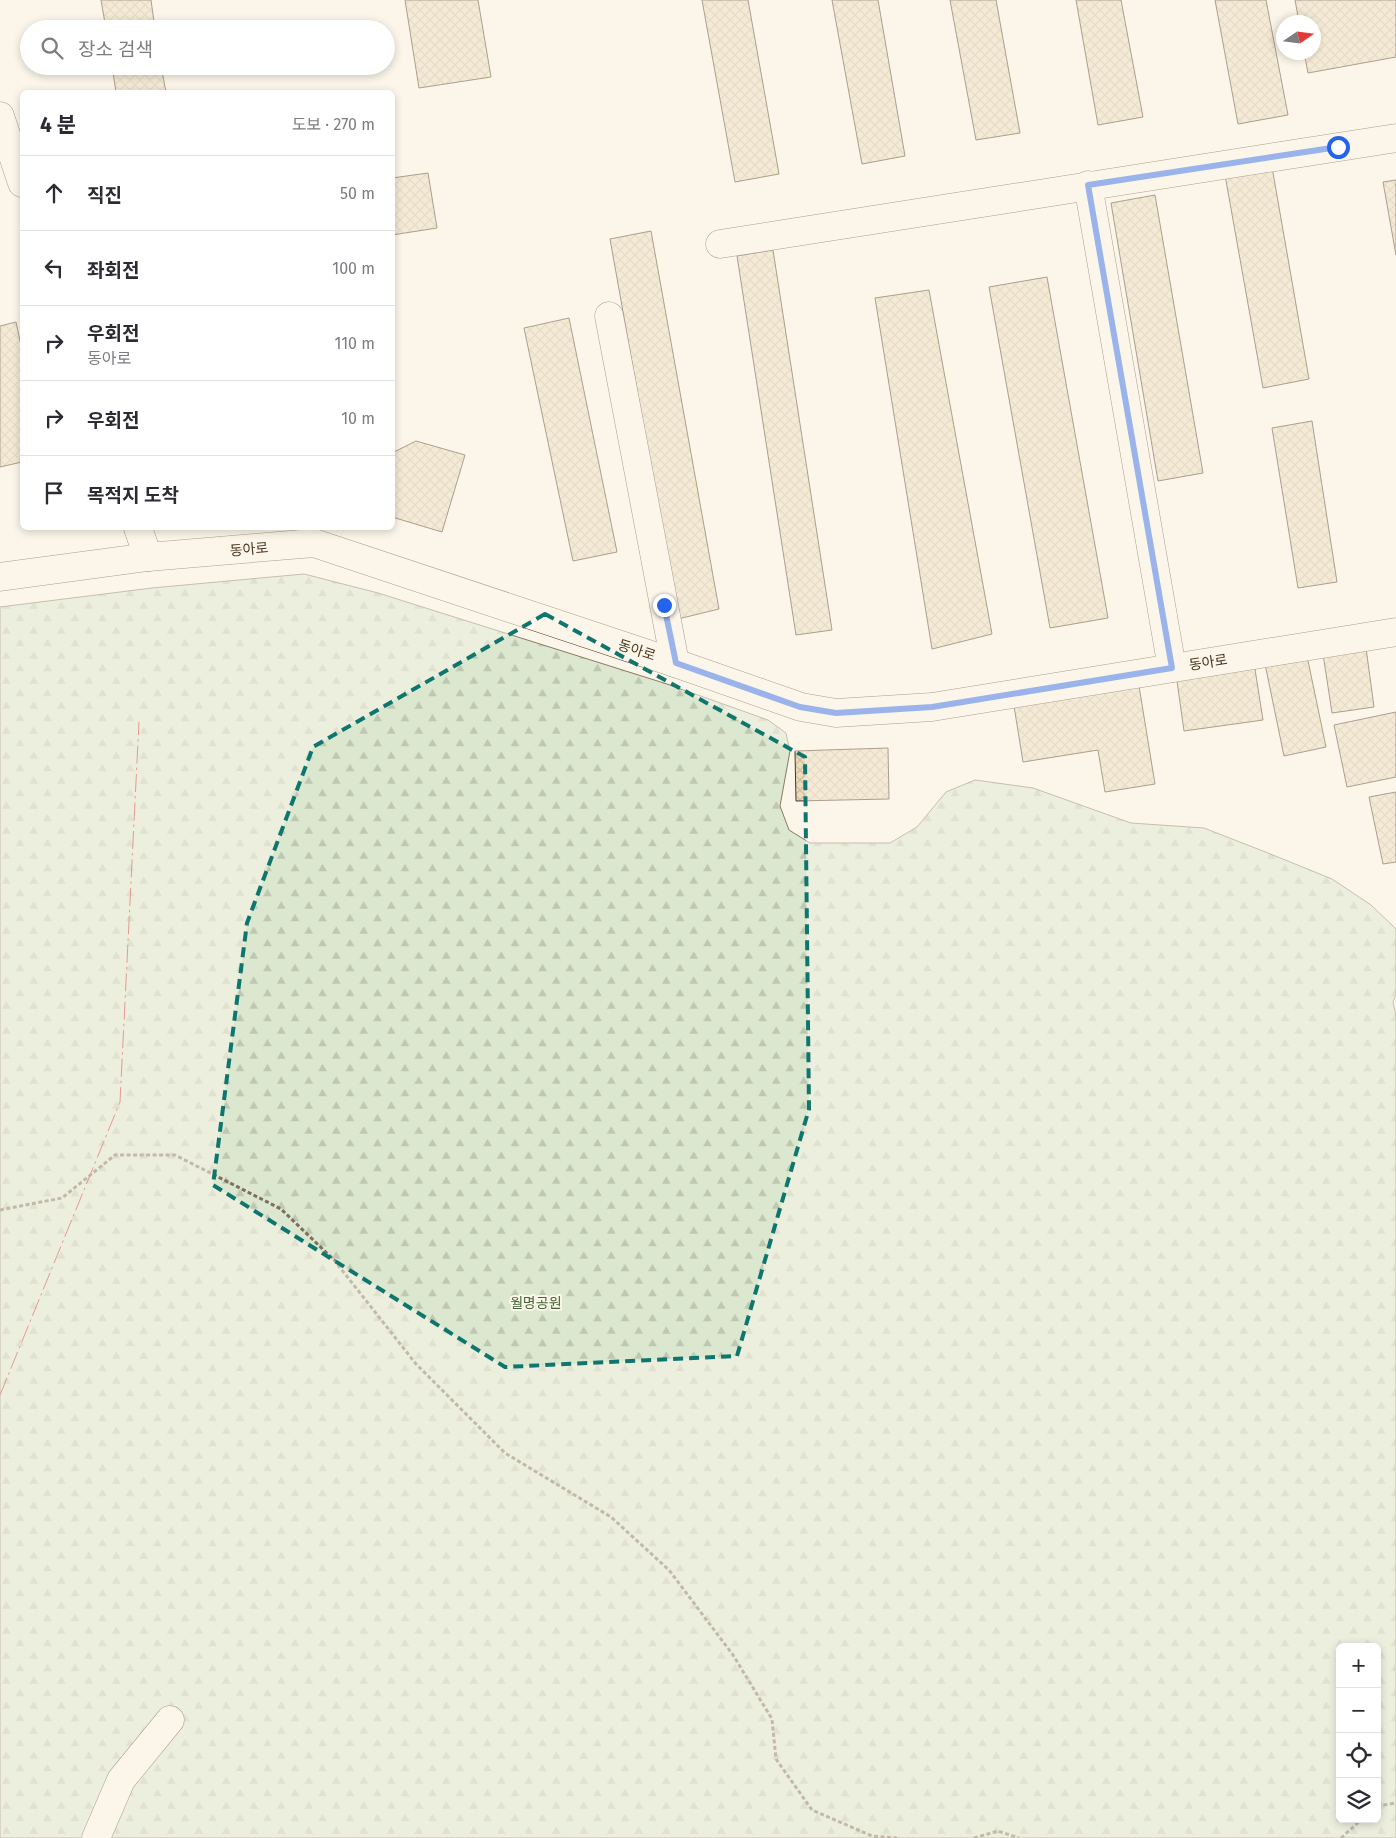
<!DOCTYPE html>
<html lang="ko">
<head>
<meta charset="utf-8">
<style>
  body { margin:0; font-family:"Fira Sans","Noto Sans KR",sans-serif; background:#f7f7f7; color:#2b2b33 }
  .controls { position:absolute; right:15px; bottom:15px; display:grid; overflow:hidden; border-radius:8px; box-shadow:0 2px 8px #0003 }
  .controls button { width:45px; height:45px; display:grid; place-items:center; padding:0; border:0; border-bottom:1px solid #e1e1e2; background:#fff; color:#2b2b33; font:25px sans-serif }
  .compass { position:absolute; left:1276px; top:15px; width:45px; height:45px; border-radius:50%; background:#fff; box-shadow:0 2px 8px #0003; rotate:77deg }
  .stop { position:absolute; width:15px; height:15px; margin:-11px; border:4px solid #2563eb; border-radius:50%; background:#fff }
  .stop.end { background:#2563eb; border-color:#fff; box-shadow:0 1px 5px #0008 }
  .list { margin:0; padding:0; list-style:none }
  h2 { display:flex; justify-content:space-between; align-items:center; height:65px; margin:0; padding:0 20px; font-size:21px }
  h2 small { font-size:16px; font-weight:400; color:#7c7c81 }
  .list li { display:grid; grid-template-columns:32px 1fr auto; gap:15px; align-items:center; box-sizing:border-box; height:75px; padding:0 20px; border-top:1px solid #e1e1e2 }
  .list b { display:block; font-size:19px; white-space:nowrap }
  .list p { margin:0; font-size:16px; white-space:nowrap; color:#7c7c81 }
  .list em { font-size:16px; font-style:normal; color:#7c7c81 }
  .icon { flex:none; width:28px; height:28px; fill:none; stroke:currentColor; stroke-width:2; stroke-linecap:round; stroke-linejoin:round }
  .map { position:relative; flex:none; width:1396px; height:1838px; overflow:hidden }
  .search { position:absolute; background:#fff; box-shadow:0 2px 8px #0003; left:20px; top:20px; width:375px; height:55px; display:flex; align-items:center; gap:12px; box-sizing:border-box; padding:0 18px; border-radius:28px; color:#7c7c81; font-size:19px }
  .panel { position:absolute; background:#fff; box-shadow:0 2px 8px #0003; left:20px; top:90px; width:375px; height:440px; border-radius:8px }
  .map>svg:first-child { display:block }
</style>
</head>
<body>
<div class="map">
<svg width="1396" height="1838" viewBox="0 0 1396 1838">
  <defs>
    <pattern id="forest-firs" width="22" height="20" patternUnits="userSpaceOnUse" patternTransform="scale(1.25)"><rect width="22" height="20" fill="#dce7d0"/><path d="M5 1l3.5 6h-7zM16 11l3.5 6h-7z" fill="#bec7b2"/></pattern>
    <pattern id="building-cross-hatch" width="8" height="8" patternUnits="userSpaceOnUse" patternTransform="scale(1.25)"><rect width="8" height="8" fill="#ecdcbc"/><path d="M0 0l8 8M0 8l8-8" fill="none" stroke="#ccbda1"/></pattern>
  </defs>
  <rect width="100%" height="100%" fill="#fbf6e9"/>
  <path fill="url(#forest-firs)" stroke="#887966" fill-rule="evenodd" d="M 304,574 L 378,593 L 667,684 L 768,720 L 786,733 L 790,751 L 780,806 L 789,830 L 810,843 L 890,843 L 917,827 L 946,792 L 975,780 L 1033,788 L 1131,823 L 1204,828 L 1268,853 L 1332,879 L 1371,905 L 1396,929 L 1396,994 L 1393,1002 L 1396,1016 L 1396,1838 L 0,1838 L 0,607 L 152,588 ZM 1340,1647 L 1377,1647 L 1377,1819 L 1340,1819 Z"/>
  <g fill="url(#building-cross-hatch)" stroke="#4a3520">
    <path d="M 101,0 L 151,0 L 155,29 L 106,29 Z"/>
    <path d="M 405,0 L 478,0 L 491,77 L 419,88 Z"/>
    <path d="M 702,0 L 748,0 L 779,174 L 735,182 Z"/>
    <path d="M 832,0 L 878,0 L 905,156 L 862,164 Z"/>
    <path d="M 950,0 L 996,0 L 1020,133 L 976,140 Z"/>
    <path d="M 1076,0 L 1121,0 L 1143,117 L 1098,125 Z"/>
    <path d="M 1215,0 L 1266,0 L 1288,115 L 1238,124 Z"/>
    <path d="M 1295,0 L 1396,0 L 1396,57 L 1308,73 L 1304,52 L 1314,52 L 1314,22 L 1299,22 Z"/>
    <path d="M 112,66 L 161,66 L 166,92 L 116,92 Z"/>
    <path d="M 1272,167 L 1309,379 L 1263,388 L 1225,175 Z"/>
    <path d="M 428,173 L 437,228 L 392,235 L 392,178 Z"/>
    <path d="M 1396,180 L 1396,255 L 1383,182 Z"/>
    <path d="M 1155,195 L 1203,473 L 1158,481 L 1111,203 Z"/>
    <path d="M 651,231 L 719,609 L 678,619 L 610,239 Z"/>
    <path d="M 773,250 L 832,630 L 796,635 L 737,256 Z"/>
    <path d="M 1047,277 L 1108,618 L 1050,628 L 989,287 Z"/>
    <path d="M 929,290 L 992,634 L 932,649 L 875,298 Z"/>
    <path d="M 569,318 L 617,552 L 573,561 L 524,328 Z"/>
    <path d="M 16,322 L 22,350 L 22,462 L 0,467 L 0,326 Z"/>
    <path d="M 1312,421 L 1337,582 L 1298,588 L 1272,428 Z"/>
    <path d="M 416,441 L 465,455 L 442,532 L 392,517 L 392,453 Z"/>
    <path d="M 1366,648 L 1374,707 L 1332,713 L 1323,654 Z"/>
    <path d="M 1307,656 L 1326,747 L 1284,756 L 1265,664 Z"/>
    <path d="M 1254,663 L 1263,720 L 1184,731 L 1176,674 Z"/>
    <path d="M 1139,686 L 1155,784 L 1105,792 L 1098,750 L 1023,762 L 1014,706 Z"/>
    <path d="M 1396,712 L 1396,777 L 1347,787 L 1334,725 Z"/>
    <path d="M 888,748 L 889,799 L 796,801 L 795,751 Z"/>
    <path d="M 1396,792 L 1396,862 L 1383,864 L 1369,797 Z"/>
  </g>
  <g fill="none" stroke-linecap="round" stroke-linejoin="round">
    <defs>
      <g id="minor">
        <path d="M 0,116 L 22,183"/>
        <path d="M 1088,185 L 1172,668"/>
        <path d="M 720,244 L 1396,138"/>
        <path d="M 609,316 L 675,663"/>
        <path d="M 138,528 L 148,557"/>
        <path d="M 0,577 L 148,557 L 314,543 L 675,663 L 801,707 L 836,713 L 932,707 L 1396,632"/>
        <path d="M 96,1838 L 121,1780 L 170,1720"/>
      </g>
    </defs>
    <use href="#minor" stroke="#4a3520" stroke-width="29"/>
    <g stroke="#7f6f5c" stroke-width="3" stroke-dasharray="4 2.5" stroke-linecap="butt">
      <path d="M 0,1210 L 62,1198 L 115,1155 L 175,1155 L 281,1209 L 334,1260 L 416,1364 L 505,1453 L 611,1517 L 669,1570 L 733,1655 L 772,1719 L 776,1759 L 812,1810 L 872,1836 L 897,1838"/>
      <path d="M 1377,1806 L 1396,1803"/>
      <path d="M 974,1838 L 998,1831 L 1019,1838"/>
      <path d="M 1341,1838 L 1362,1819"/>
    </g>
    <use href="#minor" stroke="#fbf6e9" stroke-width="28"/>
    <path stroke="#c62828" stroke-width="1" stroke-dasharray="18 4 2.5 4" stroke-linecap="butt" d="M 0,1395 L 120,1102 L 139,722"/>
  </g>
  <g fill="none" stroke-linecap="round" stroke-linejoin="round">
    <path stroke="#2563eb" stroke-width="6" d="M 664,605 L 676,663 L 800,707 L 836,713 L 932,707 L 1172,668 L 1088,185 L 1338,147"/>
  </g>
  <path d="M0 0H1396V1838H0ZM 545,614 L 805,757 L 809,1109 L 737,1356 L 505,1367 L 213,1185 L 247,923 L 313,747 Z" fill="#fbf6e9" fill-opacity=".55" fill-rule="evenodd"/>
  <path fill="none" stroke="#0f766e" stroke-width="4" stroke-dasharray="10 6" stroke-linejoin="round" d="M 545,614 L 805,757 L 809,1109 L 737,1356 L 505,1367 L 213,1185 L 247,923 L 313,747 Z"/>
  <g text-anchor="middle" stroke-width="4" stroke-linejoin="round" paint-order="stroke">
    <g font-size="14" fill="#4a3520" stroke="#fbf6e9">
      <text transform="translate(249 549) rotate(-5)" y="5">동아로</text>
      <text transform="translate(637 650) rotate(18)" y="5">동아로</text>
      <text transform="translate(1208 662) rotate(-9)" y="5">동아로</text>
    </g>
    <g font-size="14" fill="#436837" stroke="#fbf6e9">
      <text x="536" y="1308">월명공원</text>
    </g>
  </g>
</svg>
<div class="controls">
<button>+</button>
<button>−</button>
<button><svg class="icon" aria-label="locate" viewBox="0 0 24 24"><circle cx="12" cy="12" r="6"/><path d="M12 2v4M12 18v4M2 12h4M18 12h4"/></svg></button>
<button><svg class="icon" aria-label="layers" viewBox="0 0 24 24"><path d="M12 4l9 5-9 5-9-5zM3 14l9 5 9-5"/></svg></button>
</div>
<svg class="compass" viewBox="-18 -18 36 36"><path d="M0-13l5 13h-10z" fill="#e53935"/><path d="M0 13l5-13h-10z" fill="#7c7c81"/></svg>
<div class="stop" style="left:1338px;top:147px"></div>
<div class="stop end" style="left:664px;top:605px"></div>
<div class="search"><svg class="icon" aria-label="search" viewBox="0 0 24 24"><circle cx="10" cy="10" r="6"/><path d="M15 15l6 6"/></svg>장소 검색</div>
<section class="panel">
<h2>4 분<small>도보 · 270 m</small></h2>
<ul class="list">
<li><svg class="icon" aria-label="ahead" viewBox="0 0 24 24"><path d="M12 20V5M6 11l6-6 6 6"/></svg><div><b>직진</b></div><em>50 m</em></li>
<li><svg class="icon" aria-label="left" viewBox="0 0 24 24"><path d="M17 20v-9H6M10 6l-5 5 5 5"/></svg><div><b>좌회전</b></div><em>100 m</em></li>
<li><svg class="icon" aria-label="right" viewBox="0 0 24 24"><path d="M7 20v-9h11M14 6l5 5-5 5"/></svg><div><b>우회전</b><p>동아로</p></div><em>110 m</em></li>
<li><svg class="icon" aria-label="right" viewBox="0 0 24 24"><path d="M7 20v-9h11M14 6l5 5-5 5"/></svg><div><b>우회전</b></div><em>10 m</em></li>
<li><svg class="icon" aria-label="arrive" viewBox="0 0 24 24"><path d="M6 21V4h12l-3 4 3 4H6"/></svg><div><b>목적지 도착</b></div></li>
</ul>
</section>
</div>
</body>
</html>
